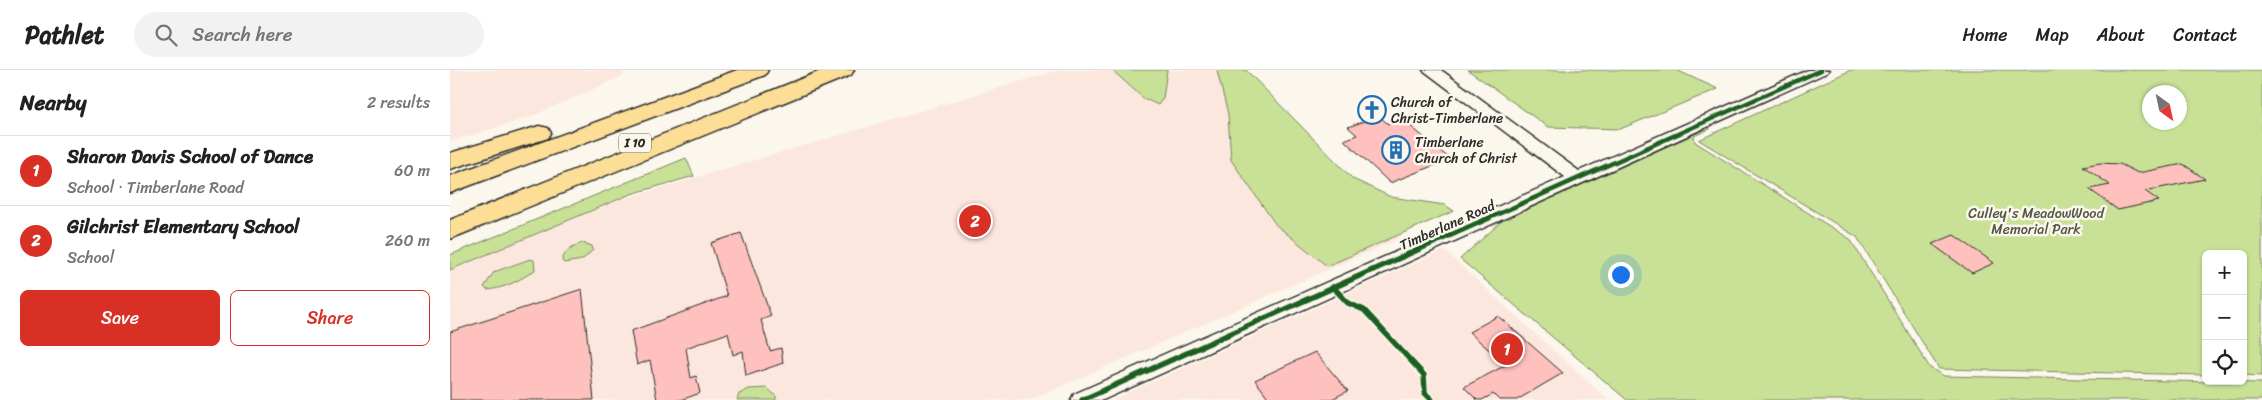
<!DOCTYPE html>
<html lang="en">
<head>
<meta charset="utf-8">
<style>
  body { margin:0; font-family:Sriracha,sans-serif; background:#f2f2f2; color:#202124 }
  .controls { position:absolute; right:15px; bottom:15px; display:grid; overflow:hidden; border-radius:8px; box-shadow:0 1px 4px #0004 }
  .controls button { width:45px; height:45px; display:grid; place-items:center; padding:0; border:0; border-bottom:1px solid #e0e0e0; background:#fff; color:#202124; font:25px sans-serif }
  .compass { position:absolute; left:1692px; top:15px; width:45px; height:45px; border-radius:50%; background:#fff; box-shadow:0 1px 4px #0004; rotate:147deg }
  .you { position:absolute; left:1170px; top:204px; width:18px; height:18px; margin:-12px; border:4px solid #fff; border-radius:50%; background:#1a73e8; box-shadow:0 0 0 8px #1a73e833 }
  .badge { display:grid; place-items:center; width:32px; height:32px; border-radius:50%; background:#d93025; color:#fff; font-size:16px; font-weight:700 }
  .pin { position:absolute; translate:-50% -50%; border:2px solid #fff; box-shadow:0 1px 5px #0006 }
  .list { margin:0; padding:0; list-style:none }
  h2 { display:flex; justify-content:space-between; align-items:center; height:65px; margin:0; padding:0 20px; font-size:21px }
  h2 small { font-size:16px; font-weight:400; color:#757577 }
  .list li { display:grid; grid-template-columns:32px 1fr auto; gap:15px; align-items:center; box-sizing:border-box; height:70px; padding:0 20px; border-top:1px solid #e0e0e0 }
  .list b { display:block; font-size:19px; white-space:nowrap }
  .list p { margin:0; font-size:16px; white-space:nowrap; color:#757577 }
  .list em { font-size:16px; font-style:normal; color:#757577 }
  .actions { display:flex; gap:10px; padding:15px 20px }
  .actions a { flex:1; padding:11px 0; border:1px solid #d93025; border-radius:8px; text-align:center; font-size:18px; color:#d93025 }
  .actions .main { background:#d93025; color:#fff }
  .icon { flex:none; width:28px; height:28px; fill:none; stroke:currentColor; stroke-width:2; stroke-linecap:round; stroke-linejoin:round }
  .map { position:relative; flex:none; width:1812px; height:330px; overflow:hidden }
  header { display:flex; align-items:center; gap:30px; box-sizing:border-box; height:70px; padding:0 25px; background:#fff; border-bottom:1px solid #e0e0e0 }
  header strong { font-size:24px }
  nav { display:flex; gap:28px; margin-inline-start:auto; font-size:18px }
  .search { width:350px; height:45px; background:#f2f2f2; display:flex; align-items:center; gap:12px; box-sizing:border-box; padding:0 18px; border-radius:28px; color:#757577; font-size:19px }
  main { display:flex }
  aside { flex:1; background:#fff }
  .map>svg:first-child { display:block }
</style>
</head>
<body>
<header>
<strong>Pathlet</strong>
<div class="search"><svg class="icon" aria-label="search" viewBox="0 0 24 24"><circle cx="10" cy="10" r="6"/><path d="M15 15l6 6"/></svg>Search here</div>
<nav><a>Home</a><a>Map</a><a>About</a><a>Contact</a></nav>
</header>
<main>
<aside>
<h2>Nearby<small>2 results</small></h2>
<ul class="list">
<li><span class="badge">1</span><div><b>Sharon Davis School of Dance</b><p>School · Timberlane Road</p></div><em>60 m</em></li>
<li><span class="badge">2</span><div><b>Gilchrist Elementary School</b><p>School</p></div><em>260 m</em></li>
</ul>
<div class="actions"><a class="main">Save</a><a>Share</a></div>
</aside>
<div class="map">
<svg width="1812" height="330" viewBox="0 0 1812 330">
  <rect width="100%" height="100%" fill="#fbf7ec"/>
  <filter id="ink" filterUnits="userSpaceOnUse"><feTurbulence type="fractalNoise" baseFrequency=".02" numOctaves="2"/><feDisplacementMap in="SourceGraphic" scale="10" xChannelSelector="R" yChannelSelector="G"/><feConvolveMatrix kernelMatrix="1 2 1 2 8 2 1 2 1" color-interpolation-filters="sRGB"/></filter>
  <g filter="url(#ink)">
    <g fill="#fce7de">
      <path d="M 0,0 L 173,0 L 173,6 L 80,47 L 0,72 Z"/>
      <path d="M 609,0 L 775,0 L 950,168 L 580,330 L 0,330 L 0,201 L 160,133 Z"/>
      <path d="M 994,180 L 1158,330 L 662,330 Z"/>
    </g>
    <g fill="#c8e197" stroke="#7a8661" fill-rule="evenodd">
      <path d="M 662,0 L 717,0 L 713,28 L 708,35 L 693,28 Z"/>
      <path d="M 769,0 L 796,0 L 903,109 L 941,127 L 995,135 L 1004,141 L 877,196 L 826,155 L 781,90 L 778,44 L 767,1 Z"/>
      <path d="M 1018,0 L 1226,0 L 1268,19 L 1170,59 L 1098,57 Z"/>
      <path d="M 1401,0 L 1812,0 L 1812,306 L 1793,305 L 1793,184 L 1756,184 L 1756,305 L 1489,299 L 1407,167 L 1249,70 ZM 1700,22 L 1730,22 L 1730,52 L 1700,52 Z"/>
      <path d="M 1260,57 L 1260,59 L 1244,66 L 1245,72 L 1400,169 L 1480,298 L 1494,306 L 1812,313 L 1812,330 L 1177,330 L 1010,189 L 1053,150 Z"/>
      <path d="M 236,88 L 244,106 L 181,124 L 0,200 L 0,185 Z"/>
      <path d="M 133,173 L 142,176 L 143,180 L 132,190 L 114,193 L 112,191 C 115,179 123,176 133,173 Z"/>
      <path d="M 80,189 L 84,190 L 85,200 C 70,210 56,218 37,220 L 34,217 L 44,202 Z"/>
      <path d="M 317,318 L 326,326 L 326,330 L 287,330 L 289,324 L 299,319 Z"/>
    </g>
    <g fill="#fec1be" stroke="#2b2b2b">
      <path d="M 929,46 L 938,54 L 952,49 L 1000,89 L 940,113 L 894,70 L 907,65 L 898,57 Z"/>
      <path d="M 1650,93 L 1670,94 L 1688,103 L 1733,94 L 1755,109 L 1695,121 L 1709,131 L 1668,140 L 1639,119 L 1660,115 L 1633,96 Z"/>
      <path d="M 291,163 L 321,246 L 311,250 L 320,281 L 331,278 L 333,293 L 296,306 L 293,281 L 283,285 L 278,263 L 236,278 L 241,308 L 246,306 L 250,323 L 231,330 L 207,330 L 200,290 L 187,295 L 181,261 L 277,226 L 261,173 Z"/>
      <path d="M 1504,165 L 1544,193 L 1522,203 L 1482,174 Z"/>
      <path d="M 132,219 L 144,330 L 0,330 L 0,262 Z"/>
      <path d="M 1048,246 L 1113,303 L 1067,330 L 1049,330 L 1043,324 L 1032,330 L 1027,330 L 1014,317 L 1056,295 L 1019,262 Z"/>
      <path d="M 865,282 L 898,321 L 880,330 L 820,330 L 805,310 Z"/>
    </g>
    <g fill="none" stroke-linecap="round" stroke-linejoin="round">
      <defs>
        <path id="tertiary" d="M 973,0 L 991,0 L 1129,101 L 1358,0 L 1379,0 L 1376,3 L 653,330 L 621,330 L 624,324 L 1115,107 Z"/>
        <g id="motorway">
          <path d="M 287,0 L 318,0 L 315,5 L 0,123 L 0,106 Z"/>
          <path d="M 373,0 L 404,0 L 401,5 L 0,169 L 0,150 Z"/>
          <path d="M 89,56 L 98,58 L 101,63 L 98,68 L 0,99 L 0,83 Z"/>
        </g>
      </defs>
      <use href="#tertiary" stroke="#2b2b2b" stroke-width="3"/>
      <use href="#motorway" stroke="#2b2b2b" stroke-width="3"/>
      <use href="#tertiary" fill="#fbf7ec" fill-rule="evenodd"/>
      <use href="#motorway" fill="#fcde96" fill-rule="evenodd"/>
      <defs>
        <path id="cycleway-far1" d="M 1037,149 L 1371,0"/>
        <g id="cycleway">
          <path d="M 883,217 L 898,233 L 914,240 L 974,305 L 975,323 L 982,330"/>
          <path d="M 632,330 L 1039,148"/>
        </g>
      </defs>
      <use href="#cycleway-far1" stroke="#fbf7ec" stroke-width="7"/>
      <use href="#cycleway" stroke="#fbf7ec" stroke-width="9"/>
      <use href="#cycleway-far1" stroke="#1b5e20" stroke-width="4.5"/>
      <use href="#cycleway" stroke="#1b5e20" stroke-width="5.5"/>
    </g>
  </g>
  <defs>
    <symbol id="church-ring" viewBox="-11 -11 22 22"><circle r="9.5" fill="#fbf7ec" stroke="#1f6fb2" stroke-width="1.5"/><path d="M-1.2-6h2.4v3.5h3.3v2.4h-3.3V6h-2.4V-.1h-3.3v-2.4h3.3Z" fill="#1f6fb2"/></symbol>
    <symbol id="building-ring" viewBox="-11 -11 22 22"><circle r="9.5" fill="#fbf7ec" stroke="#1f6fb2" stroke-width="1.5"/><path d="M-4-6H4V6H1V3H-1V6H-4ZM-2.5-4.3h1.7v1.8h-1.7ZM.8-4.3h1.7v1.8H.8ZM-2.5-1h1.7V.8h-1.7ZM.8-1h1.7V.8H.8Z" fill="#1f6fb2"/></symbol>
  </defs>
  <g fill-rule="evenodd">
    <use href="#church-ring" x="906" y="24" width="32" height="32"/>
    <use href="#building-ring" x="930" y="64" width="32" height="32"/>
  </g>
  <g text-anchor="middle" stroke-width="5" stroke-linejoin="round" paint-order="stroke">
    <rect fill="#fbf7ec" stroke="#696865" stroke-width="1" x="169" y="63.5" width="32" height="19" rx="4"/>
    <g font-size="12" font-weight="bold" fill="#2b2b2b">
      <text x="185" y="77">I 10</text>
    </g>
    <g font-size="14" fill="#2b2b2b" stroke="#fbf7ec" text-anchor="start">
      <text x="941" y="37">Church of<tspan x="941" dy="16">Christ-Timberlane</tspan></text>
      <text x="965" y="77">Timberlane<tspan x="965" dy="16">Church of Christ</tspan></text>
    </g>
    <g font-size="14" fill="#525846" stroke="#fbf7ec">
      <text x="1586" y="148">Culley's MeadowWood<tspan x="1586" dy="16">Memorial Park</tspan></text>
    </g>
    <g font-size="14" fill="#2b2b2b" stroke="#fbf7ec">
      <text transform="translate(997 155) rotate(-24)" y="5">Timberlane Road</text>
    </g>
  </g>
</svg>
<div class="controls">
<button>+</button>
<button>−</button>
<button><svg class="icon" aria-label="locate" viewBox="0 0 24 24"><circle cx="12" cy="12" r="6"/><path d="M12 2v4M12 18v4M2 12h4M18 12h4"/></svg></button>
</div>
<svg class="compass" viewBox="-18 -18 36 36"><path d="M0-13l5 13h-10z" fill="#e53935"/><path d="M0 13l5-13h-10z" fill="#757577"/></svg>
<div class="you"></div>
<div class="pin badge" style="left:1057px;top:279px">1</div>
<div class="pin badge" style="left:525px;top:151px">2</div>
</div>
</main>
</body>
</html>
